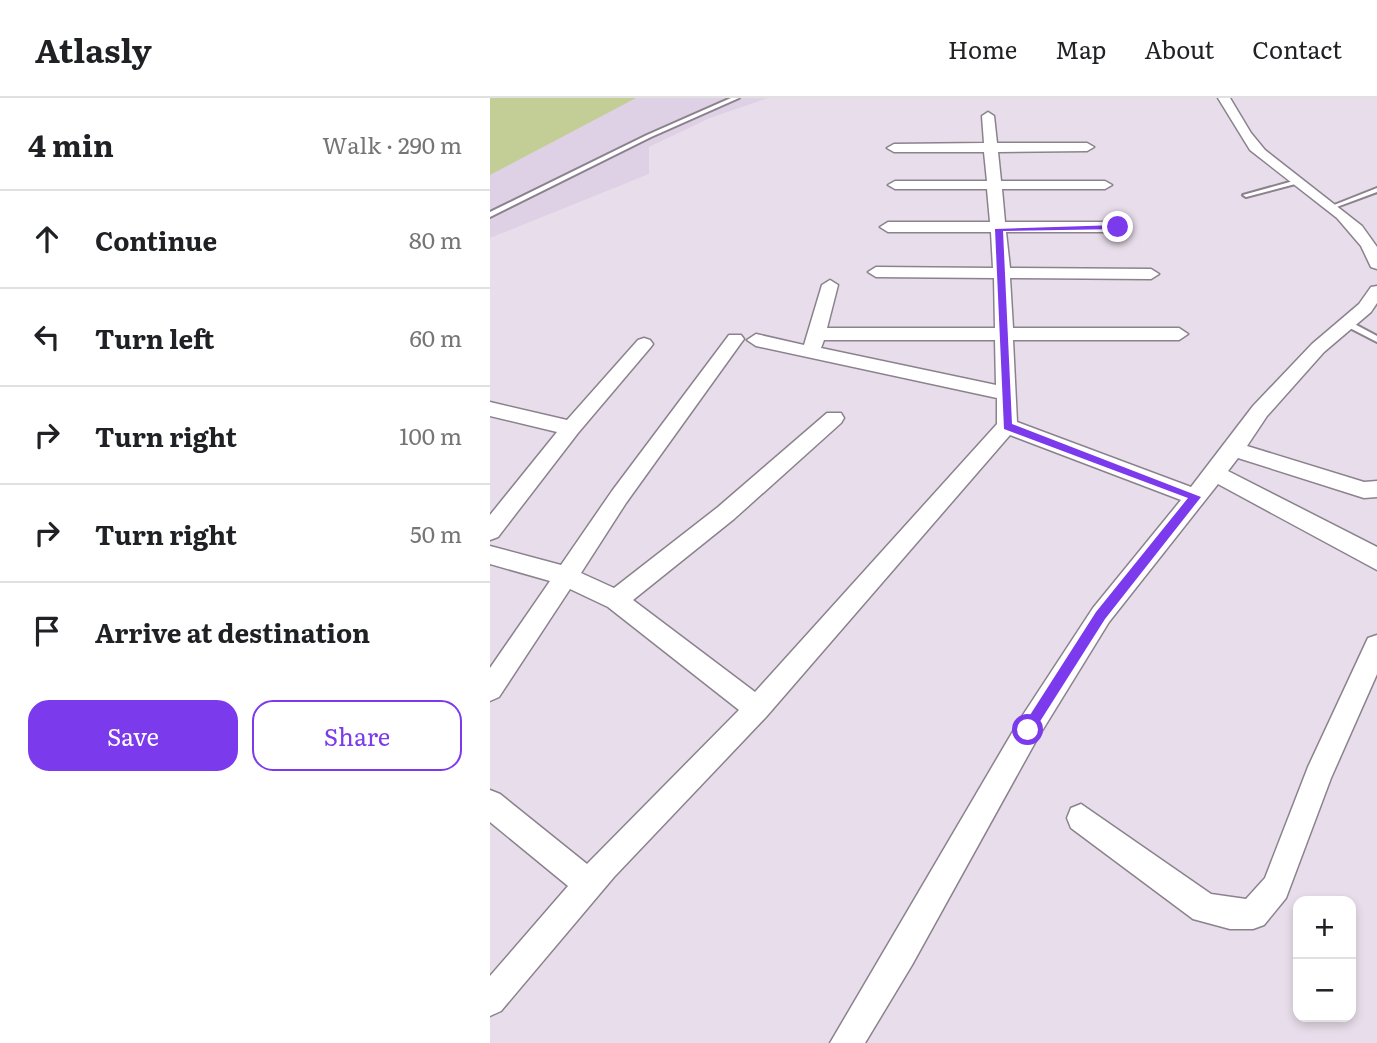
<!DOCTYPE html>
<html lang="en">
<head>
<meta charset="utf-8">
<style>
  body { margin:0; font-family:Literata,serif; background:#f2f2f2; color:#202124 }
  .controls { position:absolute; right:21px; bottom:21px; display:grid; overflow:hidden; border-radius:14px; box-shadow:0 4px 10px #0003 }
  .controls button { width:63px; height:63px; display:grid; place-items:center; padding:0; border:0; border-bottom:2px solid #e0e0e0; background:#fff; color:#202124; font:35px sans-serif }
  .stop { position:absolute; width:21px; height:21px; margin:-16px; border:5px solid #7c3aed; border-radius:50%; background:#fff }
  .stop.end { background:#7c3aed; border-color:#fff; box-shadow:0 2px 7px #0008 }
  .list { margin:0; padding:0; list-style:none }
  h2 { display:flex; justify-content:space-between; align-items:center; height:91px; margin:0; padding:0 28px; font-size:30px }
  h2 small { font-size:23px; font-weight:400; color:#757577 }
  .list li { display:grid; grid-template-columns:46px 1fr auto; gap:21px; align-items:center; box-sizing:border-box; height:98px; padding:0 28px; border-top:2px solid #e0e0e0 }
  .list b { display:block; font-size:26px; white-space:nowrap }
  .list em { font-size:23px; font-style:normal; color:#757577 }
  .actions { display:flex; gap:14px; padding:21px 28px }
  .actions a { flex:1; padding:16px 0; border:2px solid #7c3aed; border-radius:21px; text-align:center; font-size:24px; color:#7c3aed }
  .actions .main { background:#7c3aed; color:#fff }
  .icon { flex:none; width:38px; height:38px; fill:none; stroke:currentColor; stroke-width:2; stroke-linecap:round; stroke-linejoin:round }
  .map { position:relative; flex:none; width:887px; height:945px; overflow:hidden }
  header { display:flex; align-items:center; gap:42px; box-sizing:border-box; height:98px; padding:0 35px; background:#fff; border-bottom:2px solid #e0e0e0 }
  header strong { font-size:33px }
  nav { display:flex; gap:38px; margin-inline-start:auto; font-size:24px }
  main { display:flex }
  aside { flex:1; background:#fff }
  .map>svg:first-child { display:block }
</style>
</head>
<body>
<header>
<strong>Atlasly</strong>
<nav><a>Home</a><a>Map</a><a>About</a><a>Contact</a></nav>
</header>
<main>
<aside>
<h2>4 min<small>Walk · 290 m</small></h2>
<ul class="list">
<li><svg class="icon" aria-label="ahead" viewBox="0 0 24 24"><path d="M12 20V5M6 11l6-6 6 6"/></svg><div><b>Continue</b></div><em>80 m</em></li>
<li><svg class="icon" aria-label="left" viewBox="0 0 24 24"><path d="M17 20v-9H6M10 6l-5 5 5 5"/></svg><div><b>Turn left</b></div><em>60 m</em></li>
<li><svg class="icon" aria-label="right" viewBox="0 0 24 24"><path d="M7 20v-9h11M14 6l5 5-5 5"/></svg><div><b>Turn right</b></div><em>100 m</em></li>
<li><svg class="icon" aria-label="right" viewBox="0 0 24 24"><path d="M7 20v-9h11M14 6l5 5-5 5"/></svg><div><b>Turn right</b></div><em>50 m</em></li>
<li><svg class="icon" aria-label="arrive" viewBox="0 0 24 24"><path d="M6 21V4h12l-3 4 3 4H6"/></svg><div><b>Arrive at destination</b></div></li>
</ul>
<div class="actions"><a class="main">Save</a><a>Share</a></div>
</aside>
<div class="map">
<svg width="887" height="945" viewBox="0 0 887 945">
  <rect width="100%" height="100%" fill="#e8deeb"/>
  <path fill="#dfd1e5" d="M 0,0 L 278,0 L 220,20 L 159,49 L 159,76 L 0,140 Z"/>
  <path fill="#c2ce96" d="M 0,0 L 146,0 L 0,77 Z"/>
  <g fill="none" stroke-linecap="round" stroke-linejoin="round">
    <defs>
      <g id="lane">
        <path d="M 241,0 L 249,0 L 161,39 L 0,119 L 0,114 L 157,37 Z"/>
        <path d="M 807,82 L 810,84 L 809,85 L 756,99 L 753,97 Z"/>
        <path d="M 887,90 L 887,94 L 844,110 L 839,109 Z"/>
        <path d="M 857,222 L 887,238 L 887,244 L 854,227 L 854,223 Z"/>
      </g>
      <g id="street">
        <path d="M 728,0 L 740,0 L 761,35 L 775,52 L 872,128 L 887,149 L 887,171 L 881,169 L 871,148 L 847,120 L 760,52 Z"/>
        <path d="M 498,14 L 504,18 L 507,45 L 597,45 L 604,49 L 597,53 L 508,54 L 511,83 L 615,83 L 622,87 L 615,91 L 512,91 L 515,124 L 628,124 L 636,129 L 628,134 L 516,134 L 520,170 L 661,171 L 669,176 L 661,181 L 520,180 L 523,230 L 689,230 L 698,236 L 689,242 L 523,242 L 527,324 L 701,389 L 763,308 L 822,246 L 869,206 L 881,189 L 887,188 L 887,205 L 881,214 L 834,254 L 777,318 L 757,348 L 874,384 L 887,383 L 887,399 L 874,400 L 748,360 L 738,373 L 887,449 L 887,472 L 728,386 L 619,524 L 547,641 L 422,867 L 375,945 L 340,945 L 529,623 L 603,510 L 691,402 L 520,337 L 276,619 L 124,779 L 11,913 L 0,918 L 0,878 L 78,788 L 0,724 L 0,692 L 10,696 L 97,766 L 249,612 L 118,509 L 80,491 L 9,599 L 0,603 L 0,570 L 60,483 L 0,466 L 0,448 L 71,467 L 122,393 L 239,237 L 251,237 L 254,241 L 251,245 L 136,405 L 91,475 L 124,490 L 228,409 L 337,315 L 351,315 L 354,320 L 351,325 L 244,421 L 143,502 L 265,594 L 507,326 L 507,300 L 266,248 L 257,242 L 266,236 L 314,247 L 332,187 L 340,182 L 348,187 L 337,230 L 505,230 L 504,180 L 386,179 L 378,174 L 386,169 L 503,170 L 501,134 L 398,134 L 390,129 L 398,124 L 500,124 L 497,91 L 405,91 L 398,87 L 405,83 L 497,83 L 494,54 L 404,54 L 397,50 L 404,46 L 494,45 L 492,18 ZM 334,242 L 505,242 L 506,287 L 331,250 Z"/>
        <path d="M 154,240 L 160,242 L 163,246 L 160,250 L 88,335 L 8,439 L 0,442 L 0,417 L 67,334 L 0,318 L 0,304 L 77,322 L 148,242 Z"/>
        <path d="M 887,537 L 887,576 L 841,680 L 796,800 L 774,827 L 763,831 L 740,831 L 703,821 L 581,730 L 577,720 L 581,710 L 591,706 L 721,796 L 756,801 L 775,780 L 818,669 L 878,540 Z"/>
      </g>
    </defs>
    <use href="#lane" stroke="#8b828e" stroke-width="4"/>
    <use href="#street" stroke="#8b828e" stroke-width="3"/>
    <use href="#lane" fill="#fff" fill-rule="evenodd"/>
    <use href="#street" fill="#fff" fill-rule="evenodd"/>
  </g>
  <path fill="#7c3aed" d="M 628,127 L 631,131 L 513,133 L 522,326 L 711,399 L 615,521 L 542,636 L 538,638 L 533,636 L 533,628 L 606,514 L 698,400 L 514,331 L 505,131 Z"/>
</svg>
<div class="controls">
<button>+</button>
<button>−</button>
</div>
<div class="stop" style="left:538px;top:632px"></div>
<div class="stop end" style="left:628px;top:129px"></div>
</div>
</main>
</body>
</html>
